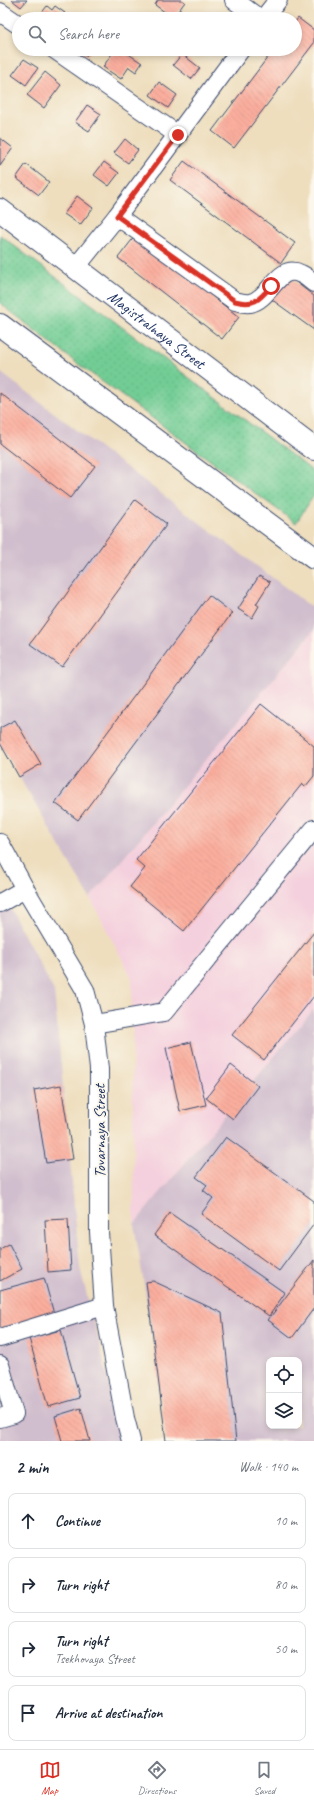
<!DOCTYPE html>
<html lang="en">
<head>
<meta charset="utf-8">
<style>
  body { margin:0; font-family:Caveat,sans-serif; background:#f2f2f3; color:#1f2937 }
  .controls { position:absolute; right:12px; bottom:12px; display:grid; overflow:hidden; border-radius:8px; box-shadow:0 2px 6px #0003 }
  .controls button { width:36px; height:36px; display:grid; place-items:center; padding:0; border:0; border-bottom:1px solid #e0e1e3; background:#fff; color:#1f2937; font:20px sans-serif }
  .stop { position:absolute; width:12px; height:12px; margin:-9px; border:3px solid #d93025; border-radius:50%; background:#fff }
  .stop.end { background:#d93025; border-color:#fff; box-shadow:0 1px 4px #0008 }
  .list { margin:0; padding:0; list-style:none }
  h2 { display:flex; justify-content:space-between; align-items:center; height:52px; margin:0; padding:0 16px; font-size:17px }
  h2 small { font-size:13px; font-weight:400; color:#747a83 }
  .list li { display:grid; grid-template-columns:26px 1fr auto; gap:12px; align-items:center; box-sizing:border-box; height:56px; margin:0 8px 8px; padding:0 8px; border:1px solid #e0e1e3; border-radius:8px }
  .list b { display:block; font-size:15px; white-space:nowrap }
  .list p { margin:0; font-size:13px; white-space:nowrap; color:#747a83 }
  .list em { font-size:13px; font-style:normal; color:#747a83 }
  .icon { flex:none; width:22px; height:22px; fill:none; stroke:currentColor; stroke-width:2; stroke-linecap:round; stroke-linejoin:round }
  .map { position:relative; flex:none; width:314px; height:1441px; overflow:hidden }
  .search { position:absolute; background:#fff; box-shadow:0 2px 6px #0003; left:12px; right:12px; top:12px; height:44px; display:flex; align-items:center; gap:10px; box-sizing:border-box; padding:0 14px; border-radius:22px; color:#747a83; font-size:15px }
  .sheet { height:308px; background:#fff }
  nav { display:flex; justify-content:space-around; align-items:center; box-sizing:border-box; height:56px; border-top:1px solid #e0e1e3; background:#fff; font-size:11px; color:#747a83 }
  nav a { display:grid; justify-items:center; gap:2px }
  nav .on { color:#d93025 }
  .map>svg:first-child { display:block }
</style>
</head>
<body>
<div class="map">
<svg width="314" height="1441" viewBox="0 0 314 1441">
  <defs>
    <pattern id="grass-dots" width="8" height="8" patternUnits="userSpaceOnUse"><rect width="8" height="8" fill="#72cd94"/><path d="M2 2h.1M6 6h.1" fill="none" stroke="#62b082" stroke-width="1.8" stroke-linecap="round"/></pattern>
    <pattern id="building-back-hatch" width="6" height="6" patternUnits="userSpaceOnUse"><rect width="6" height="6" fill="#fbae9d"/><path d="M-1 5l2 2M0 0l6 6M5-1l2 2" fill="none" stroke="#d7968a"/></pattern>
  </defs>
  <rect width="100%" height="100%" fill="#fbf7ec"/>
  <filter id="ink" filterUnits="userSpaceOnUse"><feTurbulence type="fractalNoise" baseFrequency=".025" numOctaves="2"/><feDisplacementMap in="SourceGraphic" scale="8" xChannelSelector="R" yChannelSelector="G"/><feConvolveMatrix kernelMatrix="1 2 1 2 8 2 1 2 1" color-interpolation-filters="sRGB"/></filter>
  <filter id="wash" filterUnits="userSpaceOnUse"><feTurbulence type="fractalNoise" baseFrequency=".012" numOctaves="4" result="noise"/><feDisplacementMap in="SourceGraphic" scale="16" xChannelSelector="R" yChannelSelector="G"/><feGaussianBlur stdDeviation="0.9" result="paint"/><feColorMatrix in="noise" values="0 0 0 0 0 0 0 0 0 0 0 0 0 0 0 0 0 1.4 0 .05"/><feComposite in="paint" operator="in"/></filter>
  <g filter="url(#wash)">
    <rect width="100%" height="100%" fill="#eedebe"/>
    <path fill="#f4cfdd" d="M 314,630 L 314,1009 L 134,1224 L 132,978 L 90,898 Z"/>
    <g fill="#d0bdcd" fill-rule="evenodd">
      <path d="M 0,372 L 314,609 L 314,630 L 90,898 L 0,744 Z"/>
      <path d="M 0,890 L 54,991 L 80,1268 L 124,1441 L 0,1441 Z"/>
      <path d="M 314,1009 L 314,1441 L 170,1441 L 134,1224 ZM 269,1360 L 299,1360 L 299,1426 L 269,1426 Z"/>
    </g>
    <path fill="url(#grass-dots)" stroke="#467e79" d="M 0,235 L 314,472 L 314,495 L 296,523 L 74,361 L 0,303 Z"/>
    <g id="blocks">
      <g fill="url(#building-back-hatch)">
        <path d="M 12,0 L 27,0 L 21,7 Z"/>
        <path d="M 158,0 L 182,0 L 185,2 L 173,18 L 155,5 Z"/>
        <path d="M 47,6 L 52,10 L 55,6 L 65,13 L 63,15 L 68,19 L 37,19 Z"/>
        <path d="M 211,13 L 220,19 L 206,19 Z"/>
        <path d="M 298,18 L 314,30 L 314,43 L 234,148 L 212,131 L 274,49 L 295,49 L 295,22 Z"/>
        <path d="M 78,49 L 92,49 L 87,56 Z"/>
        <path d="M 115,49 L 121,49 L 142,63 L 136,72 L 129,67 L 121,79 L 103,67 Z"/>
        <path d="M 182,54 L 200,68 L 191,79 L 173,65 Z"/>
        <path d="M 24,59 L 38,68 L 26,85 L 12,75 Z"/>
        <path d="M 45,72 L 61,85 L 44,108 L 27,95 Z"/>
        <path d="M 159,82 L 177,95 L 168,108 L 150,95 Z"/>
        <path d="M 87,105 L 101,114 L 89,131 L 75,122 Z"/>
        <path d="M 0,138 L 13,148 L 0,166 Z"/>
        <path d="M 125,139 L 138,150 L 128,163 L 114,153 Z"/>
        <path d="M 184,161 L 295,243 L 281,263 L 170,180 Z"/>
        <path d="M 104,162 L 119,173 L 109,186 L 94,175 Z"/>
        <path d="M 26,164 L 49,182 L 39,195 L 16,178 Z"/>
        <path d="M 77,196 L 93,208 L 80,225 L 64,214 Z"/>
        <path d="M 135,236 L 239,317 L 222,339 L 118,258 Z"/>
        <path d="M 288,276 L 314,296 L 314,330 L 271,299 Z"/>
        <path d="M 0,393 L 95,466 L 70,498 L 0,444 Z"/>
        <path d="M 135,500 L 167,524 L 62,667 L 30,644 Z"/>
        <path d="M 259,576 L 270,582 L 256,604 L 259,606 L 252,618 L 238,609 Z"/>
        <path d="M 209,595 L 232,613 L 78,820 L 55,803 Z"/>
        <path d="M 261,704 L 314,746 L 314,776 L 305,787 L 302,784 L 184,931 L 130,887 L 145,868 L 136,860 Z"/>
        <path d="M 15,720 L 41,764 L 19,777 L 0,743 L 0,728 Z"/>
        <path d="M 314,932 L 314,996 L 264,1060 L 232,1035 Z"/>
        <path d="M 191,1042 L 206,1105 L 180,1111 L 166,1048 Z"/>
        <path d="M 231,1065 L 258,1086 L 233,1119 L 206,1098 Z"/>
        <path d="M 61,1085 L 73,1159 L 46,1163 L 34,1090 Z"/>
        <path d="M 226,1137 L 314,1201 L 314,1224 L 279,1271 L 201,1214 L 213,1198 L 203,1190 L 207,1185 L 196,1177 Z"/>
        <path d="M 170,1213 L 285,1293 L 269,1316 L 154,1235 Z"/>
        <path d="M 68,1219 L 71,1270 L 48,1272 L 45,1220 Z"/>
        <path d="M 9,1244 L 22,1269 L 0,1281 L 0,1249 Z"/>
        <path d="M 314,1260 L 314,1308 L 292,1338 L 268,1320 Z"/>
        <path d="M 44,1278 L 54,1314 L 0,1329 L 0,1290 Z"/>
        <path d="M 153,1281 L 222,1313 L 236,1441 L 166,1441 L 146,1282 Z"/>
        <path d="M 61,1330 L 80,1398 L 48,1407 L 29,1338 Z"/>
        <path d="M 81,1408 L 90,1441 L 62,1441 L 55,1416 Z"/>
      </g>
    </g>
  </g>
  <g filter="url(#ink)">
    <use href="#blocks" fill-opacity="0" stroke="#3b496c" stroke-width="1"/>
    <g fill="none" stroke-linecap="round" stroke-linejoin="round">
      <defs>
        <g id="minor">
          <path d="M 234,0 L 260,19"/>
          <path d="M 0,12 L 19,25"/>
          <path d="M 263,19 L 278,0"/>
          <path d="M 54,49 L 178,135"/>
          <path d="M 117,216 L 235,301 C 240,302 245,304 250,303 C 270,300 278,262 301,274 C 306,276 310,280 314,283"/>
          <path d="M 76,267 L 117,216 L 241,49"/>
          <path d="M 0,843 L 25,889 L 85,990 L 94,1024 L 99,1069 L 99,1232 L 104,1306 L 125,1418 L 131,1441"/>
          <path d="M 0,903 L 25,889"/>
          <path d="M 94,1024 L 164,1012 L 314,829"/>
          <path d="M 0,1338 L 104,1306"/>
          <path d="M 0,1365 L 14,1414 L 0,1418"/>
        </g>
        <g id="major">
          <path id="s1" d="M 0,210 L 314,449"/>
          <path d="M 0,325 L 314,558"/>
        </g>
      </defs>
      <use href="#minor" stroke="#3b496c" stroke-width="20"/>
      <use href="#major" stroke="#3b496c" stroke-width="24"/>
      <use href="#minor" stroke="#fff" stroke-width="18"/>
      <use href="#major" stroke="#fff" stroke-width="22"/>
    </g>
  </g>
  <g fill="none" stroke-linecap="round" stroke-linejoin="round" filter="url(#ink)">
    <path stroke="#d93025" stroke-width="5" d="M 178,135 L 117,216 L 235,301 C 254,306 259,300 271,286"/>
  </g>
  <g text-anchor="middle" stroke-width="3.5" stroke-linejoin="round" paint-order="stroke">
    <g font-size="16" fill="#1b2f5e" stroke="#fbf7ec">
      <text dy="6" stroke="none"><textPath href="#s1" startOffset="197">Magistralnaya Street</textPath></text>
      <text transform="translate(99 1131) rotate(-90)" y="6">Tovarnaya Street</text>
    </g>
  </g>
</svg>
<div class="controls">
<button><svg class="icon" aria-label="locate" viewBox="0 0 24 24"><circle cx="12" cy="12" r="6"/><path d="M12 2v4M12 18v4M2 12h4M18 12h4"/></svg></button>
<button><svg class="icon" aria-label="layers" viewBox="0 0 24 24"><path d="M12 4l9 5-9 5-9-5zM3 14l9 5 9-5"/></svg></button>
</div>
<div class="stop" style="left:271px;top:286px"></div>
<div class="stop end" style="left:178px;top:135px"></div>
<div class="search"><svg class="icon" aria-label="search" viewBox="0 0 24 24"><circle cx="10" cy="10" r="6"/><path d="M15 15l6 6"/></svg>Search here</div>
</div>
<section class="sheet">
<h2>2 min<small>Walk · 140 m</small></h2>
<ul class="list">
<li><svg class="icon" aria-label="ahead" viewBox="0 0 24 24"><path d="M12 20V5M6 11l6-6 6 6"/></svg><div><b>Continue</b></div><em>10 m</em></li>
<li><svg class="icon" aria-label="right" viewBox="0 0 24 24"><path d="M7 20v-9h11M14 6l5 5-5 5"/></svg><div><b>Turn right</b></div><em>80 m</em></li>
<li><svg class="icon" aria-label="right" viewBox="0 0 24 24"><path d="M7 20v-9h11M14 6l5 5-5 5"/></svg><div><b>Turn right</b><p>Tsekhovaya Street</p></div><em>50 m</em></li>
<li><svg class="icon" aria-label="arrive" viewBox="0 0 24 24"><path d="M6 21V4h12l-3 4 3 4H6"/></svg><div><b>Arrive at destination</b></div></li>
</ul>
</section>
<nav>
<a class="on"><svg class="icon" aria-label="map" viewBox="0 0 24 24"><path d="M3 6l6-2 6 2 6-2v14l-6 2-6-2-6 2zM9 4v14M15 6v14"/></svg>Map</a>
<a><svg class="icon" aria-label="directions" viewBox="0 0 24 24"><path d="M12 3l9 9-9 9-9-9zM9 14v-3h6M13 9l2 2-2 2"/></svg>Directions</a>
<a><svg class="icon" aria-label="saved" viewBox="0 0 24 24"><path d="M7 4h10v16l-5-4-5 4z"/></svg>Saved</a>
</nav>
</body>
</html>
